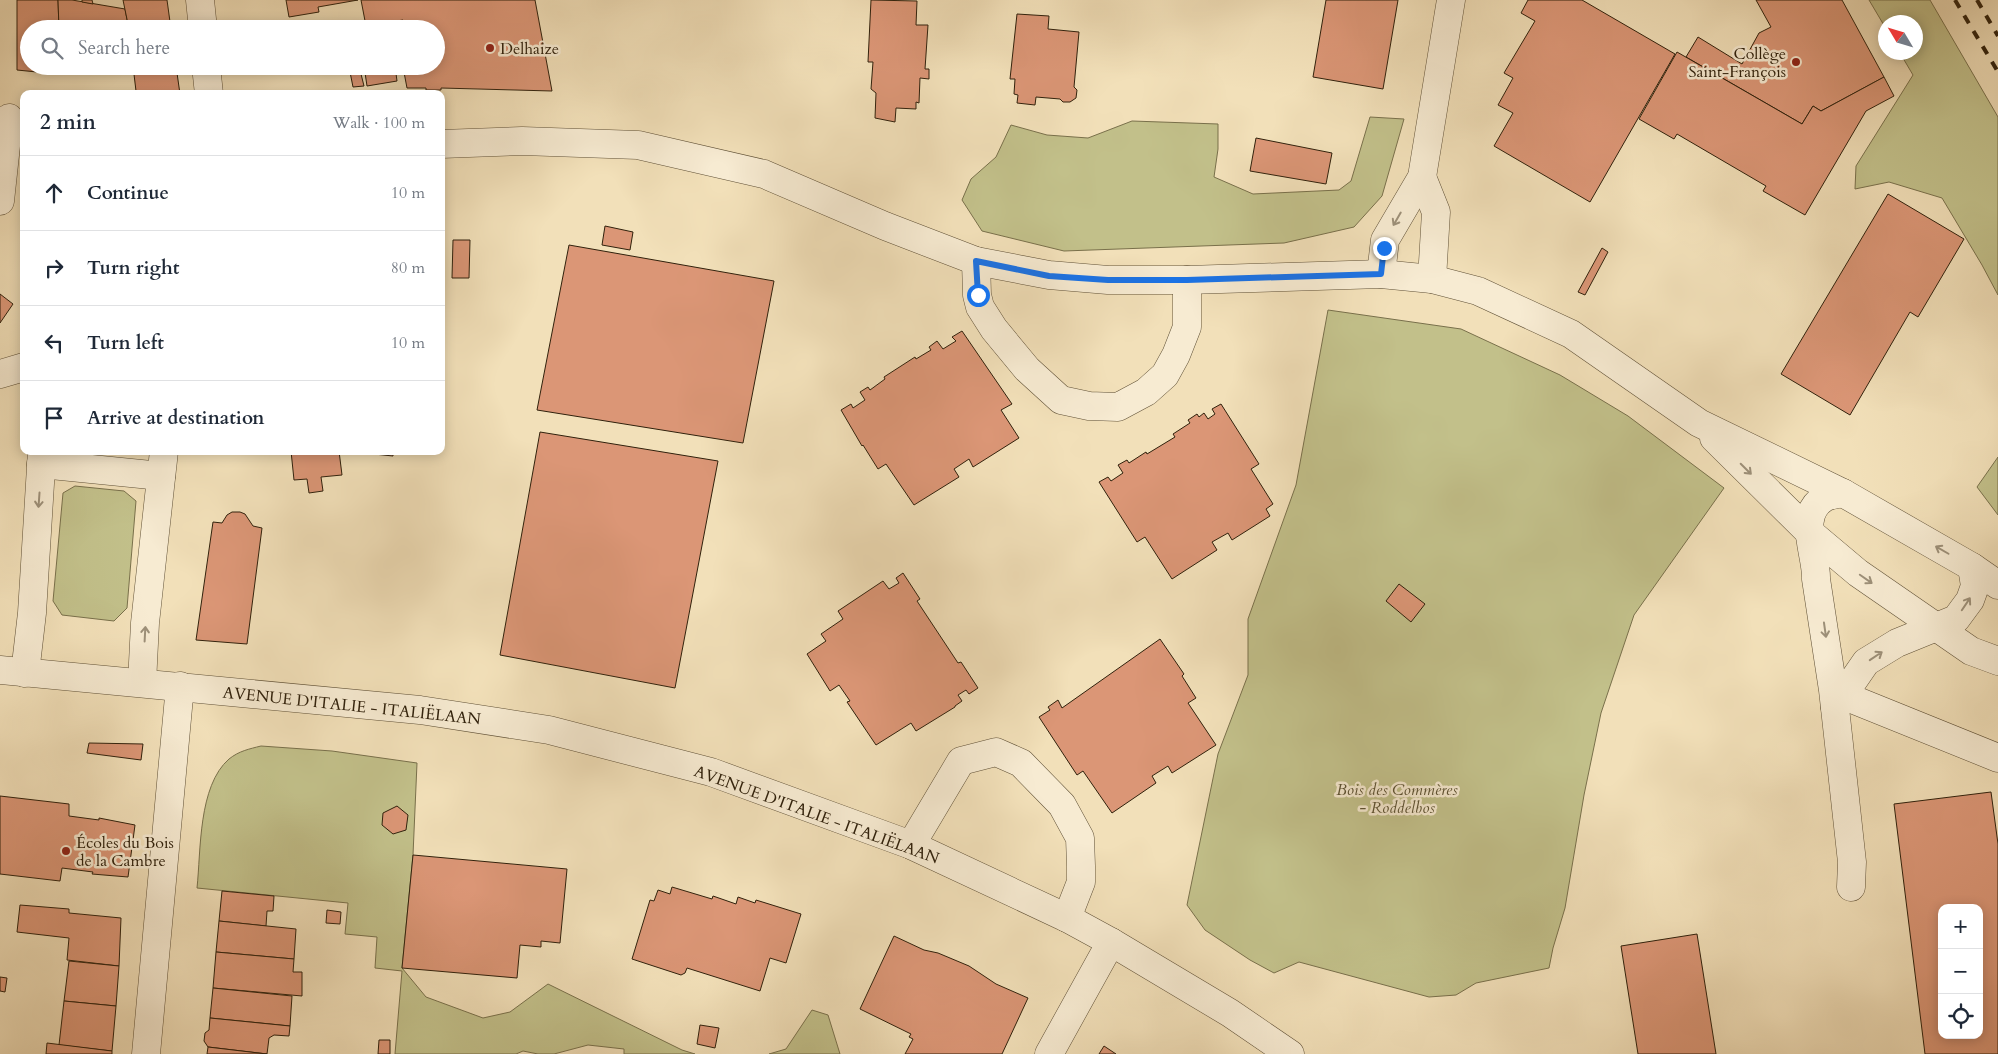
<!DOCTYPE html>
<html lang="en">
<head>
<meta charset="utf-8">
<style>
  body { margin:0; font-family:Cardo,serif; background:#f2f2f3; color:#1f2937 }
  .controls { position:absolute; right:15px; bottom:15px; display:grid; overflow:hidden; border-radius:10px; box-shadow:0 2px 12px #0003 }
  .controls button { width:45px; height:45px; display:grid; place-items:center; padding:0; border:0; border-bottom:1px solid #e0e1e3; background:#fff; color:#1f2937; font:25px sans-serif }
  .compass { position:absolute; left:1878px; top:15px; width:45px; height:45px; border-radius:50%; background:#fff; box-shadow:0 2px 12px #0003; rotate:308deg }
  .stop { position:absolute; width:15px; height:15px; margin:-11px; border:4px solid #1a73e8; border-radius:50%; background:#fff }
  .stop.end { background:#1a73e8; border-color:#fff; box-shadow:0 1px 5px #0008 }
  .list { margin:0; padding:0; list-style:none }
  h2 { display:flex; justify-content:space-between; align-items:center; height:65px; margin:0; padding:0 20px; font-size:21px }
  h2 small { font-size:16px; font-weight:400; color:#747a83 }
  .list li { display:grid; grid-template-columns:32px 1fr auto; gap:15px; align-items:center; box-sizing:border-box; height:75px; padding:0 20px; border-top:1px solid #e0e1e3 }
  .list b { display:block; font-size:19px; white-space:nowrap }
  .list em { font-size:16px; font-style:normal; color:#747a83 }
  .icon { flex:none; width:28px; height:28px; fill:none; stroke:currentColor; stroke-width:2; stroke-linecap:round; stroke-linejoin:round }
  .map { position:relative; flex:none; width:1998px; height:1054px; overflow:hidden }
  .search { position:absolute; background:#fff; box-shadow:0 2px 12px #0003; left:20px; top:20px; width:425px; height:55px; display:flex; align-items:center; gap:12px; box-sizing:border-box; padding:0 18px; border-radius:28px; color:#747a83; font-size:19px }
  .panel { position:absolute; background:#fff; box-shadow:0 2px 12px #0003; left:20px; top:90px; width:425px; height:365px; border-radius:10px }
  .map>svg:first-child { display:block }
</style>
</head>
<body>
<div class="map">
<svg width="1998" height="1054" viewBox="0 0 1998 1054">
  <rect width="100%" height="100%" fill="#f2e0b9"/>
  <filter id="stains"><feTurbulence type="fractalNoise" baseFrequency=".004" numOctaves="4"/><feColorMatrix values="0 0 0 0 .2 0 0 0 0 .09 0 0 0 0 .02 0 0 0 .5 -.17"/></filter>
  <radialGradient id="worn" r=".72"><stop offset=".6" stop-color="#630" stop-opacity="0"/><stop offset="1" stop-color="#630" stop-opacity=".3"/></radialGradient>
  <g fill="#c2c08a" stroke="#79704b">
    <path d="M 1869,0 L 1930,0 L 1998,117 L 1998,295 L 1982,265 L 1942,198 L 1889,182 L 1855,189 L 1856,166 L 1913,75 L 1900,53 L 1916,52 L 1916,22 L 1886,22 L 1885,27 Z"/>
    <path d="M 1370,117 L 1404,119 L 1382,196 L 1354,227 L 1284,243 L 1064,251 L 982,231 L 962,200 L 971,179 L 996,157 L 1011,125 L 1047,135 L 1088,138 L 1132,121 L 1218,124 L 1218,149 L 1214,177 L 1253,194 L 1339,190 L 1351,181 Z"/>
    <path d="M 1328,310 L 1461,329 L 1560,375 L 1628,416 L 1724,488 L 1634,615 L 1601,713 L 1584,795 L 1565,908 L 1553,948 L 1549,968 L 1476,983 L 1456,995 L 1429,997 L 1299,962 L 1274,973 L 1250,960 L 1205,930 L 1187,905 L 1218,754 L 1248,675 L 1248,619 L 1296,485 Z"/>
    <path d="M 1998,457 L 1998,515 L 1977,487 Z"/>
    <path d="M 75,486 L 124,491 L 136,501 L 127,608 L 114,621 L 62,615 L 53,601 L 63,493 Z"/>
    <path d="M 261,746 L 332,751 L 417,763 L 413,855 L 402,968 L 426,997 L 483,1018 L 510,1012 L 548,984 L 682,1050 L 695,1054 L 624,1054 L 624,1049 L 588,1045 L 554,1054 L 538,1054 L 523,1051 L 516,1054 L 395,1054 L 402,971 L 375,968 L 377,937 L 345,934 L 348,903 L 197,888 C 201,851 198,786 229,759 C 239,751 249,749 261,746 Z"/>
    <path d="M 812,1010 L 828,1015 L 840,1054 L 769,1054 L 786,1049 Z"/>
  </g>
  <g fill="#db9676" stroke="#30210c" fill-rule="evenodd">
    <path d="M 17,0 L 58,0 L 59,29 L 29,29 L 29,66 L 57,66 L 57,74 L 17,70 Z"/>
    <path d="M 58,0 L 72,0 L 125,9 L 129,29 L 59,29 Z"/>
    <path d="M 82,0 L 92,0 L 93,4 L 82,2 Z"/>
    <path d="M 123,0 L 167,0 L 171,29 L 129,29 Z"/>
    <path d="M 286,0 L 358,0 L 318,7 L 319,12 L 289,17 Z"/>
    <path d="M 361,0 L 535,0 L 552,91 L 441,88 L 441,90 L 426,90 L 426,88 L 407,88 L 403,67 L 436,66 L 436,29 L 405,29 L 403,20 L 366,26 Z"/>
    <path d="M 871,0 L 917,1 L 916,25 L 928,25 L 925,69 L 929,69 L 929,79 L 920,78 L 919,103 L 916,102 L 916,109 L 896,108 L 895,122 L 875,118 L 876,93 L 871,89 L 873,62 L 868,62 Z"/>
    <path d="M 1326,0 L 1398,0 L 1383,89 L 1313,77 Z"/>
    <path d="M 1528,0 L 1582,0 L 1675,54 L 1590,202 L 1494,146 L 1513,113 L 1498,105 L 1513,78 L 1504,73 L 1535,21 L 1521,13 Z"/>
    <path d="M 1756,0 L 1842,0 L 1884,77 L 1821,111 L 1813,106 L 1802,124 L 1686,57 L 1698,37 L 1742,64 L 1759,33 L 1771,27 Z"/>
    <path d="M 1017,14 L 1049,16 L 1048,29 L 1079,32 L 1074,87 L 1077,90 L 1076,98 L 1070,102 L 1063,102 L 1060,99 L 1036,97 L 1035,105 L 1017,103 L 1018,95 L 1014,94 L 1015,79 L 1010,79 Z"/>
    <path d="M 1677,52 L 1802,124 L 1813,106 L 1821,111 L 1884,77 L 1894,96 L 1866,111 L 1805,215 L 1763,191 L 1766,186 L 1677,134 L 1674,139 L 1639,119 Z"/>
    <path d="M 133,66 L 176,66 L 180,94 L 151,94 L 136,91 Z"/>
    <path d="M 364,66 L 395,66 L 397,81 L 367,86 Z"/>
    <path d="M 360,70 L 364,86 L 353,87 L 350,72 Z"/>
    <path d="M 1256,138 L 1332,153 L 1326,184 L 1250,171 Z"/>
    <path d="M 1888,194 L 1964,239 L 1918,317 L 1910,312 L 1850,415 L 1781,374 Z"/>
    <path d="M 605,226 L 633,232 L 630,250 L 602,245 Z"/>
    <path d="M 441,232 L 444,264 L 441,264 Z"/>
    <path d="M 453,240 L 470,240 L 469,278 L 452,278 Z"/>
    <path d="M 569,245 L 774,281 L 743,443 L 537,410 Z"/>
    <path d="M 1602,248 L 1608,252 L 1585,295 L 1578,292 Z"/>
    <path d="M 0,294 L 13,304 L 0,323 Z"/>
    <path d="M 962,331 L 1012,404 L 1001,410 L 1019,438 L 973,467 L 969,459 L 954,469 L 959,477 L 914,505 L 886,464 L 878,469 L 863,445 L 862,446 L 841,410 L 851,404 L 853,408 L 865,400 L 860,392 L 868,387 L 870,390 L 885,379 L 884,377 L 915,357 L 916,359 L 931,350 L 929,347 L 937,341 L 943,349 L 956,341 L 952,337 Z"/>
    <path d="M 1221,404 L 1259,464 L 1251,469 L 1273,504 L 1266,509 L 1270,516 L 1232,540 L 1228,533 L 1212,542 L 1217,550 L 1172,579 L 1145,537 L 1137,542 L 1099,482 L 1108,477 L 1111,481 L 1123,473 L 1118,465 L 1127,460 L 1129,463 L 1146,452 L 1147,454 L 1175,437 L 1173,434 L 1190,423 L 1188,420 L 1197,414 L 1199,417 L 1204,413 L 1208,419 L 1215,414 L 1212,409 Z"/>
    <path d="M 540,432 L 718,461 L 675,688 L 500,655 Z"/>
    <path d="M 291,451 L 339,451 L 342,475 L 321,477 L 323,491 L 309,493 L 307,479 L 294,480 Z"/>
    <path d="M 345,451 L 393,451 L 393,456 Z"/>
    <path d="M 232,512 L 240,512 L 245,514 L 253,526 L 262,528 L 247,644 L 196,640 L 213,522 L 222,523 L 227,515 Z"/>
    <path d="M 903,573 L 920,599 L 917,601 L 958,663 L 961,662 L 978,688 L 969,694 L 966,690 L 958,695 L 962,701 L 955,706 L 955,707 L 916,731 L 911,723 L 876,745 L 847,702 L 850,701 L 839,685 L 830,691 L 807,654 L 826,641 L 821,634 L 843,619 L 838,611 L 883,581 L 889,589 L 899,583 L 896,578 Z"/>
    <path d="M 1399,584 L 1425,604 L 1411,622 L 1386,601 Z"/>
    <path d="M 1160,639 L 1184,674 L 1182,676 L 1196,698 L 1188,703 L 1216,745 L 1172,773 L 1168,766 L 1152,776 L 1156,783 L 1112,813 L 1083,771 L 1077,775 L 1039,717 L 1050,710 L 1048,707 L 1058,700 L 1062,708 Z"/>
    <path d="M 89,743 L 143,744 L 141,760 L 87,753 Z"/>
    <path d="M 1991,792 L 1998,844 L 1998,1054 L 1925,1054 L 1894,804 ZM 1942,908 L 1979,908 L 1979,1035 L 1942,1035 Z"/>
    <path d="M 0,796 L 69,804 L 69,816 L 99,820 L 99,818 L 135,825 L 128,877 L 92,874 L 93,872 L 62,868 L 60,881 L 0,874 Z"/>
    <path d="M 397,806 L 408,815 L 406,830 L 393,834 L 382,825 L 383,813 Z"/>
    <path d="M 413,855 L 567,869 L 560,943 L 541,941 L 541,947 L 520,945 L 517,978 L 402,968 Z"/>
    <path d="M 672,887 L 712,899 L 713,896 L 736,904 L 738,897 L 755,903 L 756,900 L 801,914 L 786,963 L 770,958 L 760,991 L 687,968 L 685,973 L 681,975 L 632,959 L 650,900 L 654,901 L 658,890 L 670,894 Z"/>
    <path d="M 222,891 L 274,896 L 273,911 L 267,911 L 266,926 L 219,921 Z"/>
    <path d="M 20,905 L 69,909 L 69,913 L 121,918 L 119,966 L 67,960 L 69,938 L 17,932 Z"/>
    <path d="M 327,910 L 341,912 L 340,924 L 326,923 Z"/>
    <path d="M 219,921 L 296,929 L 294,959 L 216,952 Z"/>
    <path d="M 1697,934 L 1716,1054 L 1638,1054 L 1621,946 Z"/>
    <path d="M 894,936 L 924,950 L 938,953 L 969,966 L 996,984 L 1028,998 L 1002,1054 L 905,1054 L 913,1039 L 909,1037 L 911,1034 L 860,1009 Z"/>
    <path d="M 216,952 L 294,959 L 293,972 L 302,972 L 302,996 L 213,988 Z"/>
    <path d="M 69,961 L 119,966 L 116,1006 L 64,1001 Z"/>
    <path d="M 0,977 L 7,978 L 5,992 L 0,991 Z"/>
    <path d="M 213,988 L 292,996 L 290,1026 L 210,1018 Z"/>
    <path d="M 64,1001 L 116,1006 L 112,1051 L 59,1045 Z"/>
    <path d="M 210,1018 L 290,1026 L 289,1036 L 274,1035 L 269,1038 L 267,1054 L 208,1047 L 204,1041 L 205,1033 L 209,1030 Z"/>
    <path d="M 700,1025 L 719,1028 L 715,1048 L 697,1044 Z"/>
    <path d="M 379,1040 L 390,1040 L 390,1054 L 378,1054 Z"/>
    <path d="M 47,1043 L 112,1051 L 112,1054 L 46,1054 Z"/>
    <path d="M 1104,1046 L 1116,1054 L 1099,1054 Z"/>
    <path d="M 208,1047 L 267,1054 L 207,1054 Z"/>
  </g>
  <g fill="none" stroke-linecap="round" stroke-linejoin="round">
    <defs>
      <g id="minor">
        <path d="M 200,0 L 203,29"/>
        <path d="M 206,66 L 209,94"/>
        <path d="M 441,144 L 522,141 L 638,145 L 764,174 L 885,226 L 976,261 L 1049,275 L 1108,280 L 1187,280 L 1381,274 L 1432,279 L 1478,291 L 1571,334 L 1699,423 L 1843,493 L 1972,567 L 1998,585"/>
        <path d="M 1422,177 L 1436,212 L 1432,279"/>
        <path d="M 0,201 L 9,118"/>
        <path d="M 976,261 L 977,295 L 980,307 L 994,329 L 1027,369 L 1061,400 L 1089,406 L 1118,407 L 1146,392 L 1165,375 L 1176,355 L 1187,327 L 1187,280"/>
        <path d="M 1381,274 L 1385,240 L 1422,177 L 1451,0"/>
        <path d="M 0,374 L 24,367"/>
        <path d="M 1714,438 L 1808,531 L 1858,573 L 1971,651 L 1998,661"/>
        <path d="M 41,464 L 161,476"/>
        <path d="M 1843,493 C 1838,494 1829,495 1824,498 C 1796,515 1817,554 1816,579 L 1833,690 L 1852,862 L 1851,887"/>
        <path d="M 0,670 L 420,710 L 549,730 L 711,772 L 911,845 L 1067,918 L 1111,942 L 1230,1013 L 1290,1054"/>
        <path d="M 25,673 L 32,613 L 42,451"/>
        <path d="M 142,683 L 145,623 L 164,451"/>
        <path d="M 1842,695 L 1998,758"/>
        <path d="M 1835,707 L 1866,662 L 1897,643 L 1956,619 L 1970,600 L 1975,586 L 1972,567"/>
        <path d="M 911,845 L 961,761 L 996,752 L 1021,763 L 1062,805 L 1080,838 L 1081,866 L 1081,882 L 1067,918"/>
        <path d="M 146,1054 L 180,686"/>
        <path d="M 1049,1054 L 1111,942"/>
      </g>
    </defs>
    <use href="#minor" stroke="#605137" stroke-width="29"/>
    <use href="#minor" stroke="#f7ebd2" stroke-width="28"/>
    <g stroke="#30210c" stroke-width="4" stroke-dasharray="9 9" stroke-linecap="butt">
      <path d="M 1955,0 L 1998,72"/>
      <path d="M 1977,0 L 1998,36"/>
    </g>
  </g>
  <defs><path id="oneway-shaft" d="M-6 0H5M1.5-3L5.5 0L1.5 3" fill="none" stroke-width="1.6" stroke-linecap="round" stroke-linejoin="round" transform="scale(1.25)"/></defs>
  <g stroke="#9d9079">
    <use href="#oneway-shaft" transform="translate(1397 219) rotate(120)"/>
    <use href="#oneway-shaft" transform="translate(1746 469) rotate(45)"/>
    <use href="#oneway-shaft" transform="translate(39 500) rotate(94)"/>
    <use href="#oneway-shaft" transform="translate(1942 550) rotate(-150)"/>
    <use href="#oneway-shaft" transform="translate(1866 579) rotate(35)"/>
    <use href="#oneway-shaft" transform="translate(1966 604) rotate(-56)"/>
    <use href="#oneway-shaft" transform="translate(1825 630) rotate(82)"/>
    <use href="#oneway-shaft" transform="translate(145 634) rotate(-87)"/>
    <use href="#oneway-shaft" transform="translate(1876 656) rotate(-34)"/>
  </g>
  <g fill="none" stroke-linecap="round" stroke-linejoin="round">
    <path stroke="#1a73e8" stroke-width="6" d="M 978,295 L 976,261 L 1049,276 L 1108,280 L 1187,280 L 1381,274 L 1384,248"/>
  </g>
  <g fill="#8f2418" stroke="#f7ebd2" stroke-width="2">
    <circle cx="490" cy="48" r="5"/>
    <circle cx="1796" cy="62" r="5"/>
    <circle cx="66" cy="851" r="5"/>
  </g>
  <g text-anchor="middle" stroke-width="5" stroke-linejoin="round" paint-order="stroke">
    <g font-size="16" fill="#30210c" stroke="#f7ebd2" text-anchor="start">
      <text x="500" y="54">Delhaize</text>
      <text x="1786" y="59" text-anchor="end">Collège<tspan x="1786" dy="18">Saint-François</tspan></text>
      <text x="76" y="848">Écoles du Bois<tspan x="76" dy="18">de la Cambre</tspan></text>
    </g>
    <g font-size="16" fill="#30210c" stroke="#f7ebd2">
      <text transform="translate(352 705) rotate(6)" y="6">AVENUE D'ITALIE - ITALIËLAAN</text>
      <text transform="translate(817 814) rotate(20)" y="6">AVENUE D'ITALIE - ITALIËLAAN</text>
    </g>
    <g font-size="16" font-style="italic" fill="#5c5132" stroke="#f7ebd2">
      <text x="1397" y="795">Bois des Commères<tspan x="1397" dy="18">- Roddelbos</tspan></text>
    </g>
  </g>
  <rect width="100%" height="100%" filter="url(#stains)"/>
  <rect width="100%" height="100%" fill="url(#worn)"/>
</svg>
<div class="controls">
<button>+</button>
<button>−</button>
<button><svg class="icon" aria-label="locate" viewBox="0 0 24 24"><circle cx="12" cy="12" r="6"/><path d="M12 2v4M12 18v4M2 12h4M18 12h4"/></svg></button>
</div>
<svg class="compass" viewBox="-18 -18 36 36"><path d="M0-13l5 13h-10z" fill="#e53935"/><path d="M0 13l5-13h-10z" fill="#747a83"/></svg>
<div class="stop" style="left:978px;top:295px"></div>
<div class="stop end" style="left:1384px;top:248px"></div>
<div class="search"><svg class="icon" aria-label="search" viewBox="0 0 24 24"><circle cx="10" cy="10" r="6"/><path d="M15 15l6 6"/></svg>Search here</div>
<section class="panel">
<h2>2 min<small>Walk · 100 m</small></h2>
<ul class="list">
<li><svg class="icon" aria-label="ahead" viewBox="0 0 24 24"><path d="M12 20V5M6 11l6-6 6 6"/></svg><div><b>Continue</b></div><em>10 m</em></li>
<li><svg class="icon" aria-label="right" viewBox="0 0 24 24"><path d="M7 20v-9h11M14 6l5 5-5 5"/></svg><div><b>Turn right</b></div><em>80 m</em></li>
<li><svg class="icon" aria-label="left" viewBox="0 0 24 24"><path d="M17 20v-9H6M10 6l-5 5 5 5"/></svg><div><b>Turn left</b></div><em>10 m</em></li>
<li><svg class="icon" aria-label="arrive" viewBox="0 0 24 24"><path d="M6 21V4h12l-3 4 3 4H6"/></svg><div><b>Arrive at destination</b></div></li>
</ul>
</section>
</div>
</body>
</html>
